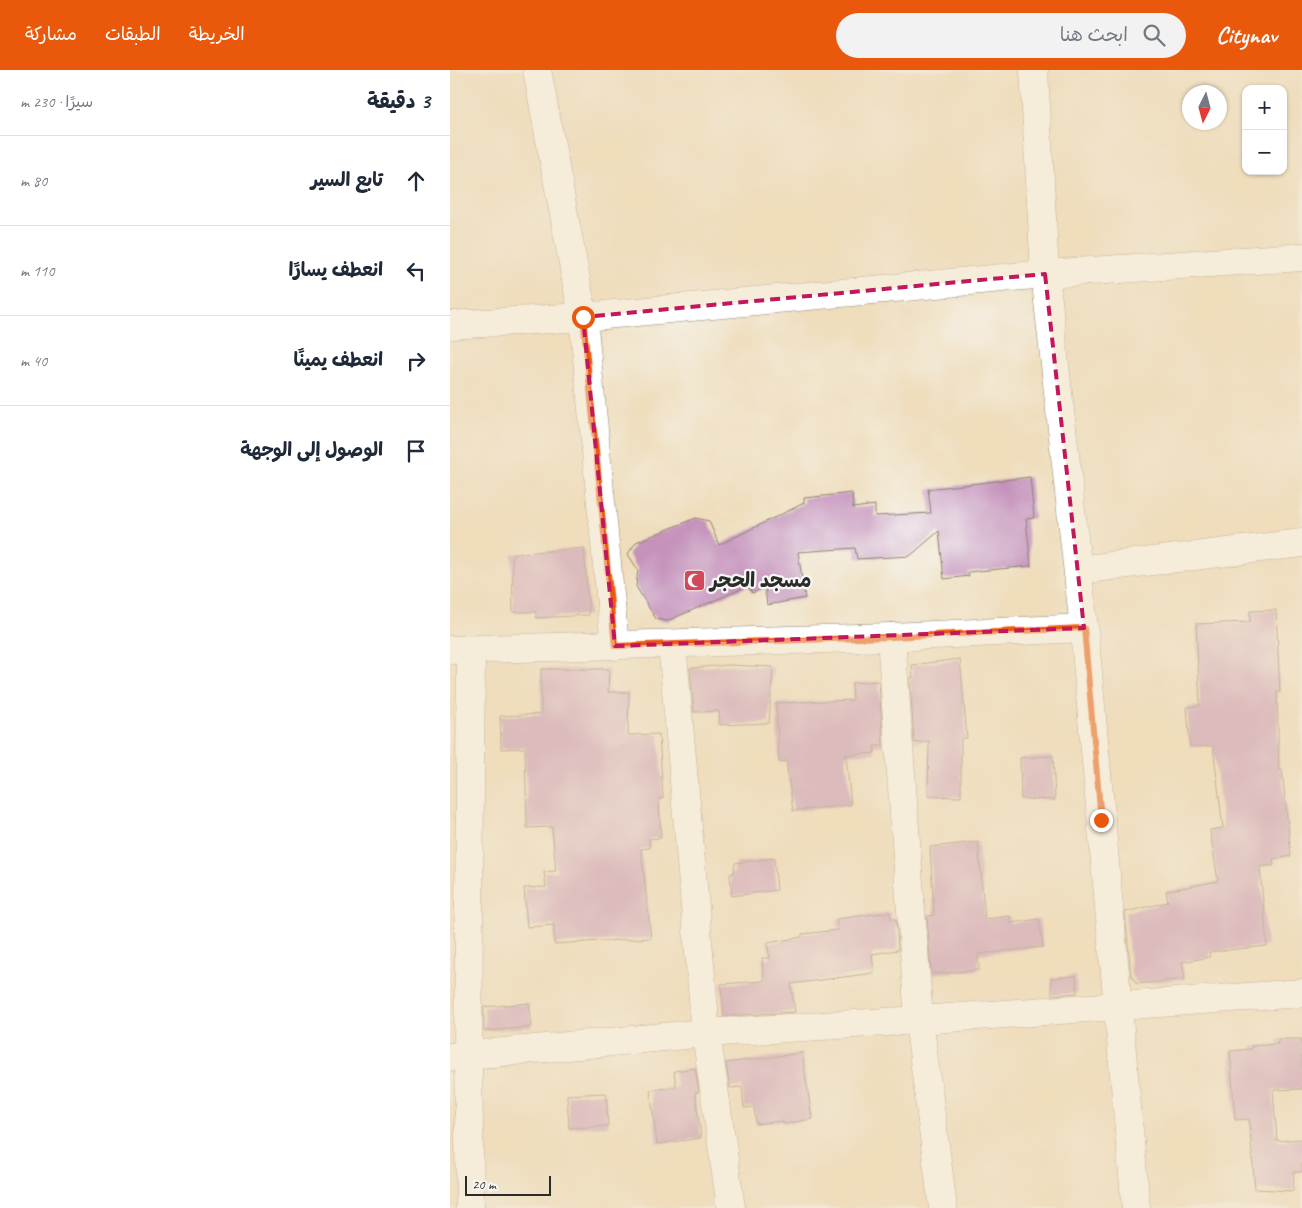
<!DOCTYPE html>
<html lang="ar">
<head>
<meta charset="utf-8">
<style>
  body { margin:0; font-family:Caveat,"Playpen Sans Arabic",sans-serif; background:#f2f2f3; color:#1f2937; direction:rtl }
  .controls { position:absolute; right:15px; top:15px; display:grid; overflow:hidden; border-radius:10px; box-shadow:0 1px 4px #0004 }
  .controls button { width:45px; height:45px; display:grid; place-items:center; padding:0; border:0; border-bottom:1px solid #e0e1e3; background:#fff; color:#1f2937; font:25px sans-serif }
  .compass { position:absolute; left:732px; top:15px; width:45px; height:45px; border-radius:50%; background:#fff; box-shadow:0 1px 4px #0004; rotate:186deg }
  .scale { position:absolute; left:15px; bottom:12px; width:86px; box-sizing:border-box; padding-left:5px; border:2px solid #2b2b2b; border-top:0; font-size:14px; line-height:18px; white-space:nowrap; color:#2b2b2b; -webkit-text-stroke:4px #f6f6f2; paint-order:stroke }
  .stop { position:absolute; width:15px; height:15px; margin:-11px; border:4px solid #ea580c; border-radius:50%; background:#fff }
  .stop.end { background:#ea580c; border-color:#fff; box-shadow:0 1px 5px #0008 }
  .list { margin:0; padding:0; list-style:none }
  h2 { display:flex; justify-content:space-between; align-items:center; height:65px; margin:0; padding:0 20px; font-size:21px }
  h2 small { font-size:16px; font-weight:400; color:#747a83 }
  .list li { display:grid; grid-template-columns:32px 1fr auto; gap:15px; align-items:center; box-sizing:border-box; height:90px; padding:0 20px; border-top:1px solid #e0e1e3 }
  .list b { display:block; font-size:19px; white-space:nowrap }
  .list em { font-size:16px; font-style:normal; color:#747a83 }
  .icon { flex:none; width:28px; height:28px; fill:none; stroke:currentColor; stroke-width:2; stroke-linecap:round; stroke-linejoin:round }
  .map { position:relative; flex:none; width:852px; height:1138px; overflow:hidden; direction:ltr }
  header { display:flex; align-items:center; gap:30px; box-sizing:border-box; height:70px; padding:0 25px; background:#ea580c; color:#fff }
  header strong { font-size:24px }
  nav { display:flex; gap:28px; margin-inline-start:auto; font-size:18px }
  .search { width:350px; height:45px; background:#f2f2f3; display:flex; align-items:center; gap:12px; box-sizing:border-box; padding:0 18px; border-radius:28px; color:#747a83; font-size:19px }
  main { display:flex }
  aside { flex:1; background:#fff }
  .map>svg:first-child { display:block }
</style>
</head>
<body>
<header>
<strong>Citynav</strong>
<div class="search"><svg class="icon" aria-label="search" viewBox="0 0 24 24"><circle cx="10" cy="10" r="6"/><path d="M15 15l6 6"/></svg>ابحث هنا</div>
<nav><a>الخريطة</a><a>الطبقات</a><a>مشاركة</a></nav>
</header>
<main>
<div class="map">
<svg width="852" height="1138" viewBox="0 0 852 1138">
  <rect width="100%" height="100%" fill="#f6f6f2"/>
  <filter id="ink" filterUnits="userSpaceOnUse"><feTurbulence type="fractalNoise" baseFrequency=".02" numOctaves="2"/><feDisplacementMap in="SourceGraphic" scale="10" xChannelSelector="R" yChannelSelector="G"/><feConvolveMatrix kernelMatrix="1 2 1 2 8 2 1 2 1" color-interpolation-filters="sRGB"/></filter>
  <filter id="wash" filterUnits="userSpaceOnUse"><feTurbulence type="fractalNoise" baseFrequency=".0096" numOctaves="4" result="noise"/><feDisplacementMap in="SourceGraphic" scale="20" xChannelSelector="R" yChannelSelector="G"/><feGaussianBlur stdDeviation="1.12" result="paint"/><feColorMatrix in="noise" values="0 0 0 0 0 0 0 0 0 0 0 0 0 0 0 0 0 1.4 0 .05"/><feComposite in="paint" operator="in"/></filter>
  <g filter="url(#wash)">
    <rect width="100%" height="100%" fill="#efddbb"/>
    <g id="blocks">
      <g fill="#c592bc">
        <path d="M 580,407 L 584,448 L 576,449 L 581,496 L 518,502 L 519,506 L 494,509 L 489,461 L 460,486 L 407,489 L 405,478 L 348,482 L 355,528 L 317,535 L 315,518 L 302,523 L 298,516 L 217,551 L 206,549 L 188,520 L 186,516 L 188,500 L 178,484 L 186,472 L 246,448 L 259,451 L 269,475 L 354,433 L 354,428 L 402,423 L 403,438 L 425,435 L 425,446 L 481,443 L 478,419 Z"/>
        <path d="M 134,478 L 139,545 L 86,548 L 86,542 L 63,542 L 62,484 Z"/>
        <path d="M 826,540 L 830,622 L 827,622 L 829,701 L 832,700 L 841,786 L 823,789 L 824,795 L 810,797 L 817,876 L 759,882 L 760,887 L 732,892 L 735,909 L 687,914 L 681,905 L 675,842 L 718,832 L 716,821 L 768,811 L 760,760 L 773,758 L 763,676 L 740,677 L 737,637 L 750,636 L 746,554 L 800,552 L 800,541 Z"/>
        <path d="M 510,589 L 517,668 L 511,668 L 511,727 L 478,726 L 479,671 L 464,673 L 460,608 L 463,607 L 462,595 Z"/>
        <path d="M 279,595 L 323,597 L 319,653 L 270,655 L 269,641 L 244,642 L 240,598 Z"/>
        <path d="M 91,599 L 159,599 L 158,622 L 179,622 L 178,665 L 209,664 L 213,728 L 209,729 L 211,768 L 199,769 L 200,778 L 191,779 L 201,868 L 104,874 L 104,855 L 77,857 L 74,818 L 96,817 L 94,802 L 106,801 L 102,757 L 77,758 L 75,678 L 51,679 L 50,646 L 91,644 Z"/>
        <path d="M 429,611 L 433,676 L 424,676 L 425,683 L 396,685 L 401,735 L 343,741 L 336,691 L 329,692 L 326,633 L 403,630 L 402,613 Z"/>
        <path d="M 603,686 L 605,730 L 571,729 L 570,688 Z"/>
        <path d="M 528,772 L 535,849 L 560,846 L 560,853 L 589,849 L 593,877 L 528,884 L 529,900 L 483,904 L 481,901 L 477,846 L 484,845 L 480,777 Z"/>
        <path d="M 324,788 L 327,820 L 282,826 L 280,804 L 284,803 L 285,793 Z"/>
        <path d="M 440,842 L 441,849 L 446,849 L 448,880 L 422,884 L 424,903 L 341,914 L 345,942 L 274,946 L 271,914 L 314,911 L 312,888 L 320,888 L 317,873 L 352,867 L 352,864 L 388,860 L 386,849 Z"/>
        <path d="M 626,906 L 627,923 L 602,925 L 601,908 Z"/>
        <path d="M 79,933 L 82,957 L 34,961 L 34,937 Z"/>
        <path d="M 828,969 L 852,969 L 852,1019 L 823,1020 L 827,1071 L 852,1069 L 852,1102 L 844,1102 L 843,1121 L 805,1119 L 799,1049 L 785,1050 L 780,981 L 802,979 L 801,976 L 828,974 Z"/>
        <path d="M 352,983 L 362,1049 L 333,1054 L 333,1051 L 306,1054 L 304,1037 L 294,1038 L 292,1017 L 280,1018 L 276,993 Z"/>
        <path d="M 245,998 L 249,1022 L 245,1022 L 251,1068 L 207,1074 L 200,1020 L 226,1017 L 224,1001 Z"/>
        <path d="M 156,1023 L 158,1056 L 119,1058 L 117,1025 Z"/>
      </g>
    </g>
  </g>
  <g filter="url(#ink)">
    <use href="#blocks" fill-opacity="0" stroke="#8d8473" stroke-width="1"/>
    <g fill="none" stroke-linecap="round" stroke-linejoin="round">
      <defs>
        <g id="minor">
          <path d="M 87,0 L 133,247 L 165,576"/>
          <path d="M 584,0 L 595,204 L 634,558 L 686,1138"/>
          <path d="M 0,255 L 133,247 L 595,204 L 852,187"/>
          <path d="M 628,500 L 852,473"/>
          <path d="M 441,567 L 469,950 L 493,1138"/>
          <path d="M 222,574 L 256,963 L 281,1138"/>
          <path d="M 0,580 L 441,567 L 634,558"/>
          <path d="M 0,987 L 256,963 L 469,950 L 852,923"/>
          <path d="M 20,1138 L 18,986 L 21,580"/>
        </g>
      </defs>
      <use href="#minor" stroke="#8d8473" stroke-width="29"/>
      <use href="#minor" stroke="#fff" stroke-width="28"/>
    </g>
  </g>
  <g fill="none" stroke-linecap="round" stroke-linejoin="round" filter="url(#ink)">
    <path stroke="#ea580c" stroke-width="6" d="M 133,247 L 165,576 L 441,567 L 634,558 L 651,750"/>
  </g>
  <path d="M0 0H852V1138H0ZM 595,204 L 634,558 L 165,576 L 133,247 Z" fill="#efddbb" fill-opacity=".55" fill-rule="evenodd"/>
  <path fill="none" stroke="#c2185b" stroke-width="4" stroke-dasharray="10 6" stroke-linejoin="round" d="M 595,204 L 634,558 L 165,576 L 133,247 Z"/>
  <defs>
    <symbol id="mosque-square" viewBox="-11 -11 22 22"><rect x="-9" y="-9" width="18" height="18" rx="4" fill="#d1495b" stroke="#f6f6f2"/><path d="M3.5-4.9A6 6 0 1 0 3.5 4.9A5 5 0 1 1 3.5-4.9Z" fill="#fff"/></symbol>
  </defs>
  <g fill-rule="evenodd">
    <use href="#mosque-square" x="232" y="498" width="25" height="25"/>
  </g>
  <g text-anchor="middle" stroke-width="4.5" stroke-linejoin="round" paint-order="stroke">
    <g font-size="20" font-weight="bold" fill="#2b2b2b" stroke="#f6f6f2" text-anchor="start">
      <text x="260" y="517">مسجد الحجر</text>
    </g>
  </g>
</svg>
<div class="controls">
<button>+</button>
<button>−</button>
</div>
<svg class="compass" viewBox="-18 -18 36 36"><path d="M0-13l5 13h-10z" fill="#e53935"/><path d="M0 13l5-13h-10z" fill="#747a83"/></svg>
<div class="scale">20 m</div>
<div class="stop" style="left:133px;top:247px"></div>
<div class="stop end" style="left:651px;top:750px"></div>
</div>
<aside>
<h2>3 دقيقة<small>سيرًا · 230 m</small></h2>
<ul class="list">
<li><svg class="icon" aria-label="ahead" viewBox="0 0 24 24"><path d="M12 20V5M6 11l6-6 6 6"/></svg><div><b>تابع السير</b></div><em>80 m</em></li>
<li><svg class="icon" aria-label="left" viewBox="0 0 24 24"><path d="M17 20v-9H6M10 6l-5 5 5 5"/></svg><div><b>انعطف يسارًا</b></div><em>110 m</em></li>
<li><svg class="icon" aria-label="right" viewBox="0 0 24 24"><path d="M7 20v-9h11M14 6l5 5-5 5"/></svg><div><b>انعطف يمينًا</b></div><em>40 m</em></li>
<li><svg class="icon" aria-label="arrive" viewBox="0 0 24 24"><path d="M6 21V4h12l-3 4 3 4H6"/></svg><div><b>الوصول إلى الوجهة</b></div></li>
</ul>
</aside>
</main>
</body>
</html>
